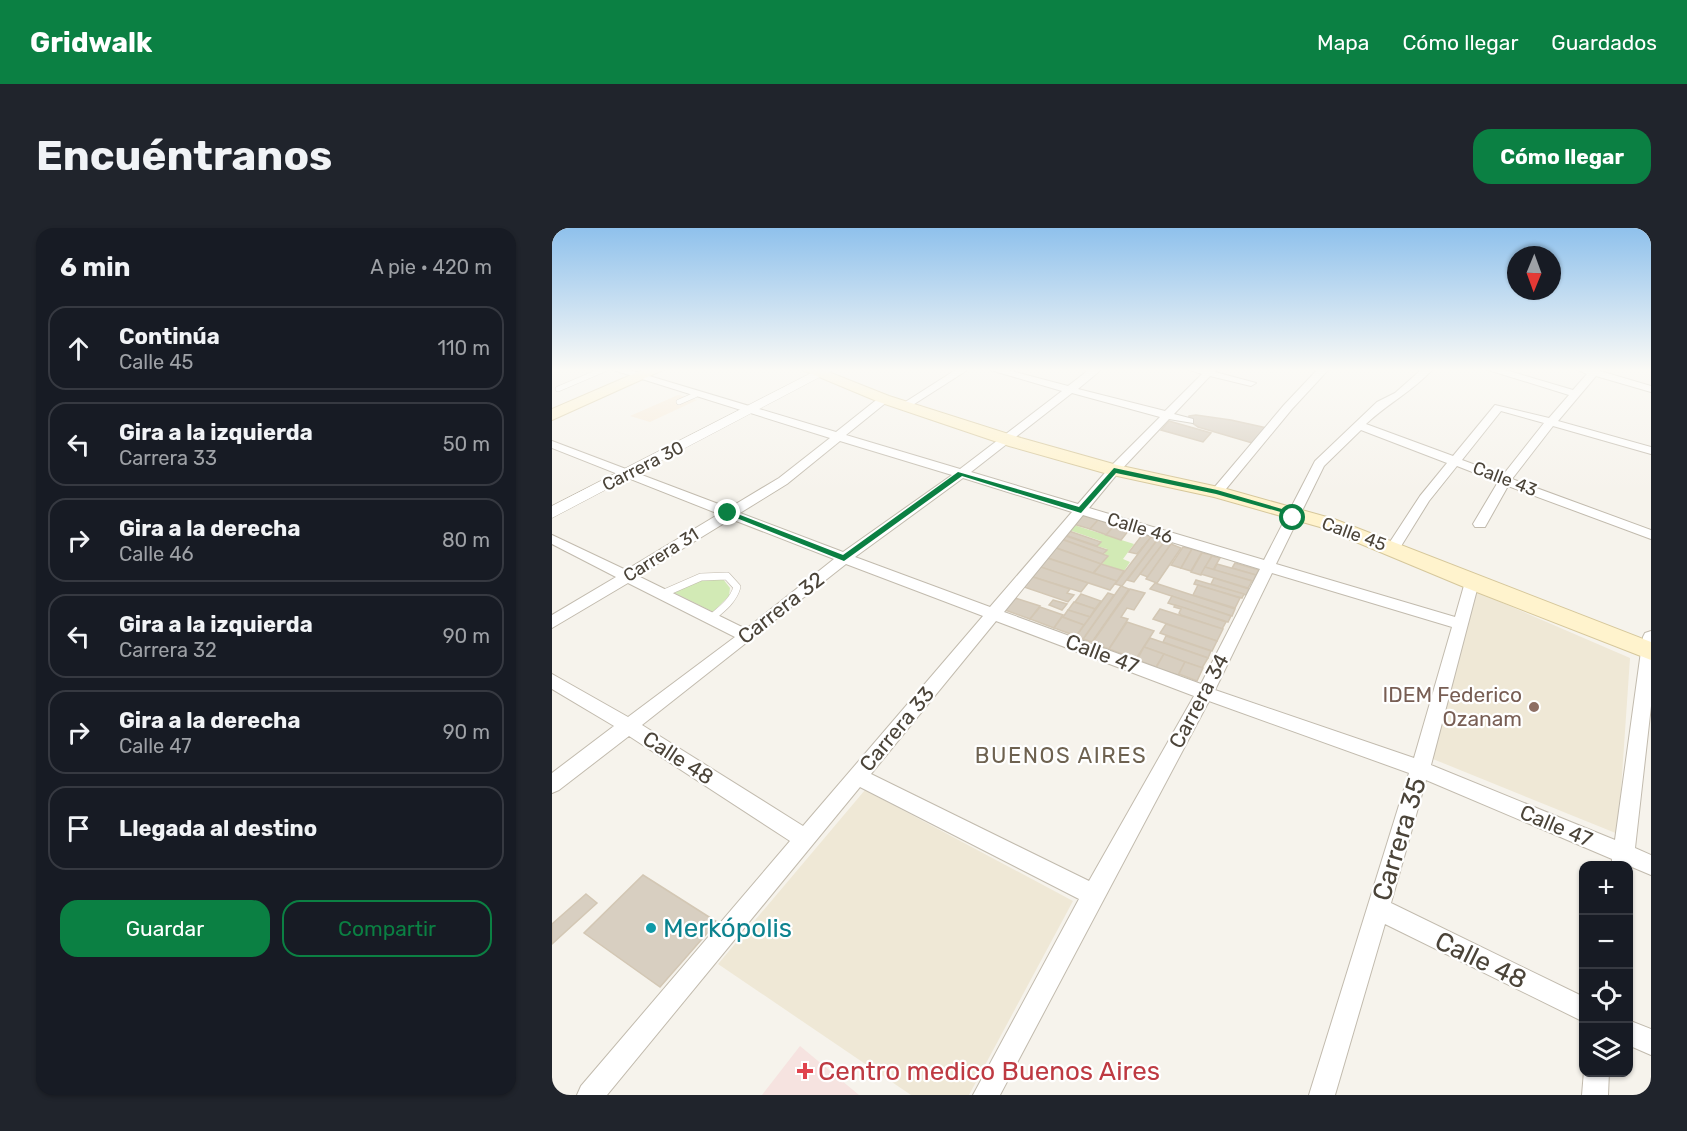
<!DOCTYPE html>
<html lang="es">
<head>
<meta charset="utf-8">
<style>
  body { margin:0; font-family:Rubik,sans-serif; background:#20242c; color:#f1f3f6 }
  .controls { position:absolute; right:18px; bottom:18px; display:grid; overflow:hidden; border-radius:12px; box-shadow:0 2px 4px #0004 }
  .controls button { width:54px; height:54px; display:grid; place-items:center; padding:0; border:0; border-bottom:2px solid #363941; background:#171b24; color:#f1f3f6; font:30px sans-serif }
  .compass { position:absolute; left:955px; top:18px; width:54px; height:54px; border-radius:50%; background:#171b24; box-shadow:0 2px 4px #0004; rotate:181deg }
  .stop { position:absolute; width:18px; height:18px; margin:-14px; border:4px solid #0b8043; border-radius:50%; background:#fff }
  .stop.end { background:#0b8043; border-color:#fff; box-shadow:0 2px 6px #0008 }
  .list { margin:0; padding:0; list-style:none }
  h2 { display:flex; justify-content:space-between; align-items:center; height:78px; margin:0; padding:0 24px; font-size:26px }
  h2 small { font-size:20px; font-weight:400; color:#9ea1a6 }
  .list li { display:grid; grid-template-columns:39px 1fr auto; gap:18px; align-items:center; box-sizing:border-box; height:84px; margin:0 12px 12px; padding:0 12px; border:2px solid #363941; border-radius:18px }
  .list b { display:block; font-size:22px; white-space:nowrap }
  .list p { margin:0; font-size:20px; white-space:nowrap; color:#9ea1a6 }
  .list em { font-size:20px; font-style:normal; color:#9ea1a6 }
  .actions { display:flex; gap:12px; padding:18px 24px }
  .actions a { flex:1; padding:14px 0; border:2px solid #0b8043; border-radius:18px; text-align:center; font-size:21px; color:#0b8043 }
  .actions .main { background:#0b8043; color:#fff }
  .icon { flex:none; width:33px; height:33px; fill:none; stroke:currentColor; stroke-width:2; stroke-linecap:round; stroke-linejoin:round }
  .map { position:relative; flex:none; width:1099px; height:867px; overflow:hidden; border-radius:18px }
  header { display:flex; align-items:center; gap:36px; box-sizing:border-box; height:84px; padding:0 30px; background:#0b8043; color:#fff }
  header strong { font-size:28px }
  nav { display:flex; gap:33px; margin-inline-start:auto; font-size:21px }
  .intro { display:flex; align-items:center; justify-content:space-between; box-sizing:border-box; height:144px; padding:0 36px }
  h1 { margin:0; font-size:42px }
  .button { padding:15px 27px; border-radius:18px; background:#0b8043; color:#fff; font-size:21px; font-weight:700 }
  main { display:flex; gap:36px; padding:0 36px }
  aside { flex:1; background:#171b24; border-radius:18px; box-shadow:0 2px 4px #0004 }
  .map>svg:first-child { display:block }
</style>
</head>
<body>
<header>
<strong>Gridwalk</strong>
<nav><a>Mapa</a><a>Cómo llegar</a><a>Guardados</a></nav>
</header>
<div class="intro"><h1>Encuéntranos</h1><a class="button">Cómo llegar</a></div>
<main>
<aside>
<h2>6 min<small>A pie · 420 m</small></h2>
<ul class="list">
<li><svg class="icon" aria-label="ahead" viewBox="0 0 24 24"><path d="M12 20V5M6 11l6-6 6 6"/></svg><div><b>Continúa</b><p>Calle 45</p></div><em>110 m</em></li>
<li><svg class="icon" aria-label="left" viewBox="0 0 24 24"><path d="M17 20v-9H6M10 6l-5 5 5 5"/></svg><div><b>Gira a la izquierda</b><p>Carrera 33</p></div><em>50 m</em></li>
<li><svg class="icon" aria-label="right" viewBox="0 0 24 24"><path d="M7 20v-9h11M14 6l5 5-5 5"/></svg><div><b>Gira a la derecha</b><p>Calle 46</p></div><em>80 m</em></li>
<li><svg class="icon" aria-label="left" viewBox="0 0 24 24"><path d="M17 20v-9H6M10 6l-5 5 5 5"/></svg><div><b>Gira a la izquierda</b><p>Carrera 32</p></div><em>90 m</em></li>
<li><svg class="icon" aria-label="right" viewBox="0 0 24 24"><path d="M7 20v-9h11M14 6l5 5-5 5"/></svg><div><b>Gira a la derecha</b><p>Calle 47</p></div><em>90 m</em></li>
<li><svg class="icon" aria-label="arrive" viewBox="0 0 24 24"><path d="M6 21V4h12l-3 4 3 4H6"/></svg><div><b>Llegada al destino</b></div></li>
</ul>
<div class="actions"><a class="main">Guardar</a><a>Compartir</a></div>
</aside>
<div class="map">
<svg width="1099" height="867" viewBox="0 0 1099 867">
  <rect width="100%" height="100%" fill="#f6f3ec"/>
  <path fill="#f7ead8" d="M 126,167 L 145,172 L 98,194 L 78,188 Z"/>
  <g fill="#efe8d6">
    <path d="M 923,363 L 1078,430 L 1066,606 L 876,529 Z"/>
    <path d="M 313,562 L 521,673 L 417,867 L 359,867 L 166,736 Z"/>
  </g>
  <path fill="#f6e3e0" d="M 248,818 L 307,867 L 210,867 Z"/>
  <g fill="#d2eab5">
    <path d="M 522,297 L 582,316 L 571,331 L 578,334 L 572,343 L 550,336 L 556,328 L 552,326 L 555,321 L 545,318 L 549,313 L 517,302 Z"/>
    <path d="M 142,350 L 171,351 L 178,360 L 177,368 L 161,384 L 119,363 Z"/>
  </g>
  <g fill="#d8cfc1" stroke="#d3c7b4" stroke-width="1.5">
    <path d="M 644,187 L 679,192 L 715,200 L 700,215 L 646,199 L 636,192 L 637,188 Z"/>
    <path d="M 617,193 L 659,205 L 651,214 L 609,202 Z"/>
    <path d="M 526,286 L 546,292 L 538,301 L 518,295 Z"/>
    <path d="M 546,292 L 562,297 L 555,307 L 538,301 Z"/>
    <path d="M 562,298 L 577,302 L 569,312 L 554,307 Z"/>
    <path d="M 517,303 L 549,314 L 545,318 L 513,307 Z"/>
    <path d="M 591,306 L 599,309 L 585,326 L 577,324 Z"/>
    <path d="M 511,307 L 555,322 L 551,326 L 507,310 Z"/>
    <path d="M 599,309 L 606,311 L 570,358 L 563,356 Z"/>
    <path d="M 509,311 L 556,328 L 549,336 L 502,319 Z"/>
    <path d="M 606,311 L 613,313 L 582,354 L 575,352 Z"/>
    <path d="M 613,313 L 620,315 L 596,349 L 588,346 Z"/>
    <path d="M 619,316 L 629,320 L 605,355 L 594,351 Z"/>
    <path d="M 501,319 L 549,336 L 541,345 L 493,329 Z"/>
    <path d="M 631,319 L 640,321 L 629,340 L 619,337 Z"/>
    <path d="M 640,321 L 650,324 L 639,343 L 629,340 Z"/>
    <path d="M 650,325 L 660,327 L 649,347 L 639,344 Z"/>
    <path d="M 660,328 L 668,330 L 661,342 L 653,339 Z"/>
    <path d="M 492,329 L 565,353 L 558,362 L 485,338 Z"/>
    <path d="M 683,335 L 707,342 L 704,347 L 680,340 Z"/>
    <path d="M 549,336 L 572,343 L 565,353 L 542,345 Z"/>
    <path d="M 665,336 L 704,347 L 701,353 L 662,342 Z"/>
    <path d="M 486,338 L 536,355 L 529,364 L 478,348 Z"/>
    <path d="M 653,339 L 700,353 L 696,360 L 649,346 Z"/>
    <path d="M 478,348 L 518,361 L 515,365 L 522,367 L 516,374 L 469,358 Z"/>
    <path d="M 662,350 L 697,361 L 694,367 L 659,356 Z"/>
    <path d="M 644,352 L 692,366 L 690,370 L 642,356 Z"/>
    <path d="M 603,355 L 683,381 L 680,388 L 598,361 Z"/>
    <path d="M 646,357 L 688,370 L 683,380 L 641,367 Z"/>
    <path d="M 569,358 L 577,361 L 540,414 L 531,411 Z"/>
    <path d="M 578,361 L 593,365 L 582,382 L 575,380 L 569,389 L 576,391 L 557,421 L 540,415 Z"/>
    <path d="M 556,365 L 562,367 L 531,411 L 524,408 Z"/>
    <path d="M 529,366 L 549,373 L 543,381 L 523,374 Z"/>
    <path d="M 620,368 L 679,388 L 676,394 L 616,375 Z"/>
    <path d="M 460,369 L 488,378 L 478,391 L 450,381 Z"/>
    <path d="M 501,372 L 515,376 L 510,382 L 497,377 Z"/>
    <path d="M 522,374 L 543,381 L 538,389 L 516,382 Z"/>
    <path d="M 623,377 L 633,380 L 674,394 L 670,401 L 629,387 L 627,385 L 629,381 L 622,379 Z"/>
    <path d="M 488,379 L 511,387 L 502,400 L 478,391 Z"/>
    <path d="M 608,381 L 671,401 L 665,413 L 601,391 Z"/>
    <path d="M 516,382 L 538,389 L 532,397 L 511,389 Z"/>
    <path d="M 510,389 L 532,397 L 524,408 L 502,400 Z"/>
    <path d="M 575,394 L 602,403 L 584,431 L 557,421 Z"/>
    <path d="M 614,396 L 665,413 L 660,423 L 608,405 Z"/>
    <path d="M 614,408 L 659,423 L 656,430 L 611,414 Z"/>
    <path d="M 598,410 L 656,430 L 650,440 L 592,419 Z"/>
    <path d="M 592,419 L 612,426 L 604,439 L 585,432 Z"/>
    <path d="M 612,426 L 633,434 L 626,447 L 604,440 Z"/>
    <path d="M 633,434 L 651,440 L 645,453 L 627,446 Z"/>
    <path d="M 91,647 L 165,694 L 108,759 L 32,705 Z"/>
    <path d="M 34,666 L 45,675 L 0,716 L 0,696 Z"/>
  </g>
  <g fill="none" stroke-linecap="round" stroke-linejoin="round">
    <defs>
      <g id="service-far1">
        <path d="M 6,161 L 53,141"/>
        <path d="M 127,174 L 143,167"/>
      </g>
      <path id="service" d="M 110,366 L 149,349 L 175,348 L 185,359 C 181,373 170,381 159,390"/>
      <g id="minor">
        <path d="M 58,141 L 74,141 L 284,204 L 328,169 L 336,169 L 336,173 L 294,207 L 408,241 L 510,163 L 435,141 L 452,141 L 516,158 L 538,141 L 550,141 L 526,161 L 613,183 L 650,146 L 635,141 L 665,141 L 663,144 L 704,155 L 699,158 L 658,148 L 622,186 L 641,191 L 641,195 L 617,191 L 566,245 L 537,280 L 712,332 L 763,233 L 825,174 L 843,165 L 870,141 L 881,141 C 861,163 835,176 814,196 L 901,228 L 943,177 L 997,190 L 1017,167 L 933,141 L 950,141 L 1021,162 L 1035,146 L 1024,141 L 1050,141 L 1048,143 L 1099,158 L 1099,164 L 1044,148 L 1006,193 L 1099,219 L 1099,226 L 1001,198 L 960,251 L 1099,302 L 1099,311 L 956,258 L 933,299 L 923,299 L 921,296 L 946,254 L 905,238 L 877,273 L 846,323 L 836,323 L 834,320 L 868,268 L 895,235 L 809,202 L 772,238 L 724,336 L 903,389 L 913,354 L 920,349 L 925,351 L 927,354 L 879,537 L 1063,612 L 1091,409 L 1093,405 L 1099,403 L 1099,478 L 1083,620 L 1099,627 L 1099,647 L 1080,639 L 1076,645 L 1076,638 L 1060,638 L 1060,631 L 874,552 L 839,675 L 1032,769 L 1032,794 L 833,696 L 783,867 L 757,867 L 857,545 L 657,473 L 448,867 L 421,867 L 527,671 L 308,559 L 55,867 L 25,867 L 29,858 L 238,613 L 77,508 L 7,562 L 0,565 L 0,545 L 62,498 L 0,461 L 0,446 L 76,489 L 183,409 L 76,355 L 0,400 L 0,387 L 64,349 L 0,316 L 0,307 L 74,342 L 167,286 L 0,220 L 0,213 L 177,280 L 227,250 L 278,210 ZM 520,165 L 608,189 L 558,239 L 526,276 L 419,244 ZM 949,183 L 992,195 L 951,247 L 910,232 ZM 288,213 L 400,247 L 291,324 L 188,285 L 235,256 ZM 411,250 L 520,284 L 438,379 L 303,329 ZM 531,287 L 708,341 L 649,456 L 452,384 ZM 179,291 L 282,331 L 194,401 L 86,348 ZM 294,336 L 431,388 L 251,598 L 90,497 ZM 720,345 L 900,399 L 862,530 L 663,462 ZM 444,393 L 642,468 L 537,653 L 319,546 Z"/>
        <path d="M 405,141 L 417,141 L 356,180 L 347,178 Z"/>
        <path d="M 766,141 L 777,141 L 740,181 L 669,267 L 661,267 L 659,264 L 661,261 L 732,177 Z"/>
        <path d="M 1076,792 L 1099,801 L 1099,827 L 1076,817 Z"/>
        <path d="M 1032,843 L 1032,844 L 1057,844 L 1056,867 L 1030,867 Z"/>
      </g>
      <path id="tertiary" d="M 267,141 L 283,141 L 0,290 L 0,278 Z"/>
      <g id="secondary">
        <path d="M 93,141 L 113,141 L 0,192 L 0,181 Z"/>
        <path d="M 248,141 L 269,141 L 337,168 L 469,210 L 565,237 L 671,260 L 782,291 L 1099,414 L 1099,432 L 912,359 L 768,299 L 662,269 L 556,246 L 457,218 L 327,174 Z"/>
      </g>
    </defs>
    <use href="#service-far1" stroke="#c2bbae" stroke-width="6"/>
    <use href="#service" stroke="#c2bbae" stroke-width="8"/>
    <use href="#minor" stroke="#c2bbae" stroke-width="2"/>
    <use href="#tertiary" stroke="#c2bbae" stroke-width="1"/>
    <use href="#secondary" stroke="#d6c79b" stroke-width="2"/>
    <use href="#service-far1" stroke="#fff" stroke-width="5"/>
    <use href="#service" stroke="#fff" stroke-width="7"/>
    <use href="#minor" fill="#fff" fill-rule="evenodd"/>
    <use href="#tertiary" fill="#fff" fill-rule="evenodd"/>
    <use href="#secondary" fill="#fff3cd" fill-rule="evenodd"/>
  </g>
  <linearGradient id="sky" x2="0" y2="1"><stop stop-color="#8fc1ec"/><stop offset="0.54" stop-color="#fbfaf6"/><stop offset="1" stop-color="#fbfaf6" stop-opacity="0"/></linearGradient>
  <rect width="1099" height="263" fill="url(#sky)"/>
  <path fill="#0b8043" d="M 562,240 L 665,262 L 747,286 L 741,292 L 737,290 L 739,287 L 664,266 L 564,245 L 529,285 L 410,248 L 292,333 L 172,285 L 178,283 L 291,327 L 406,244 L 527,279 Z"/>
  <circle fill="#8d6e63" stroke="#fff" stroke-width="2" cx="982" cy="479" r="6"/>
  <circle fill="#0f9aa8" stroke="#fff" stroke-width="2" cx="99" cy="700" r="6"/>
  <path fill="#e0444e" stroke="#fff" stroke-width="2" d="M250 834h6v6h6v6h-6v6h-6v-6h-6v-6h6z"/>
  <g text-anchor="middle" stroke-width="4.5" stroke-linejoin="round" paint-order="stroke">
    <g font-size="18" fill="#4b4439" stroke="#fff">
      <text transform="translate(91 238) rotate(-27)" y="6">Carrera 30</text>
      <text transform="translate(953 251) rotate(21)" y="6">Calle 43</text>
      <text transform="translate(588 300) rotate(17)" y="6">Calle 46</text>
      <text transform="translate(802 306) rotate(20)" y="6">Calle 45</text>
      <text transform="translate(109 327) rotate(-32)" y="6">Carrera 31</text>
    </g>
    <g font-size="21" fill="#4b4439" stroke="#fff">
      <text transform="translate(229 380) rotate(-38)" y="7">Carrera 32</text>
      <text transform="translate(550 426) rotate(21)" y="7">Calle 47</text>
      <text transform="translate(647 473) rotate(-62)" y="7">Carrera 34</text>
      <text transform="translate(345 501) rotate(-50)" y="7">Carrera 33</text>
      <text transform="translate(126 530) rotate(33)" y="7">Calle 48</text>
      <text transform="translate(1004 598) rotate(23)" y="7">Calle 47</text>
    </g>
    <g font-size="21" fill="#785e54" stroke="#fff" text-anchor="end">
      <text x="970" y="474">IDEM Federico<tspan x="970" dy="24">Ozanam</tspan></text>
    </g>
    <g font-size="22" letter-spacing="1.5" fill="#6e6250" stroke="#fff">
      <text x="509" y="535">BUENOS AIRES</text>
    </g>
    <g font-size="26" fill="#4b4439" stroke="#fff">
      <text transform="translate(847 611) rotate(-73)" y="9">Carrera 35</text>
      <text transform="translate(929 732) rotate(26)" y="9">Calle 48</text>
    </g>
    <g font-size="26" fill="#0d838f" stroke="#fff" text-anchor="start">
      <text x="111" y="709">Merkópolis</text>
    </g>
    <g font-size="26" fill="#be3a42" stroke="#fff" text-anchor="start">
      <text x="266" y="852">Centro medico Buenos Aires</text>
    </g>
  </g>
</svg>
<div class="controls">
<button>+</button>
<button>−</button>
<button><svg class="icon" aria-label="locate" viewBox="0 0 24 24"><circle cx="12" cy="12" r="6"/><path d="M12 2v4M12 18v4M2 12h4M18 12h4"/></svg></button>
<button><svg class="icon" aria-label="layers" viewBox="0 0 24 24"><path d="M12 4l9 5-9 5-9-5zM3 14l9 5 9-5"/></svg></button>
</div>
<svg class="compass" viewBox="-18 -18 36 36"><path d="M0-13l5 13h-10z" fill="#e53935"/><path d="M0 13l5-13h-10z" fill="#9ea1a6"/></svg>
<div class="stop" style="left:741px;top:290px"></div>
<div class="stop end" style="left:176px;top:285px"></div>
</div>
</main>
</body>
</html>
